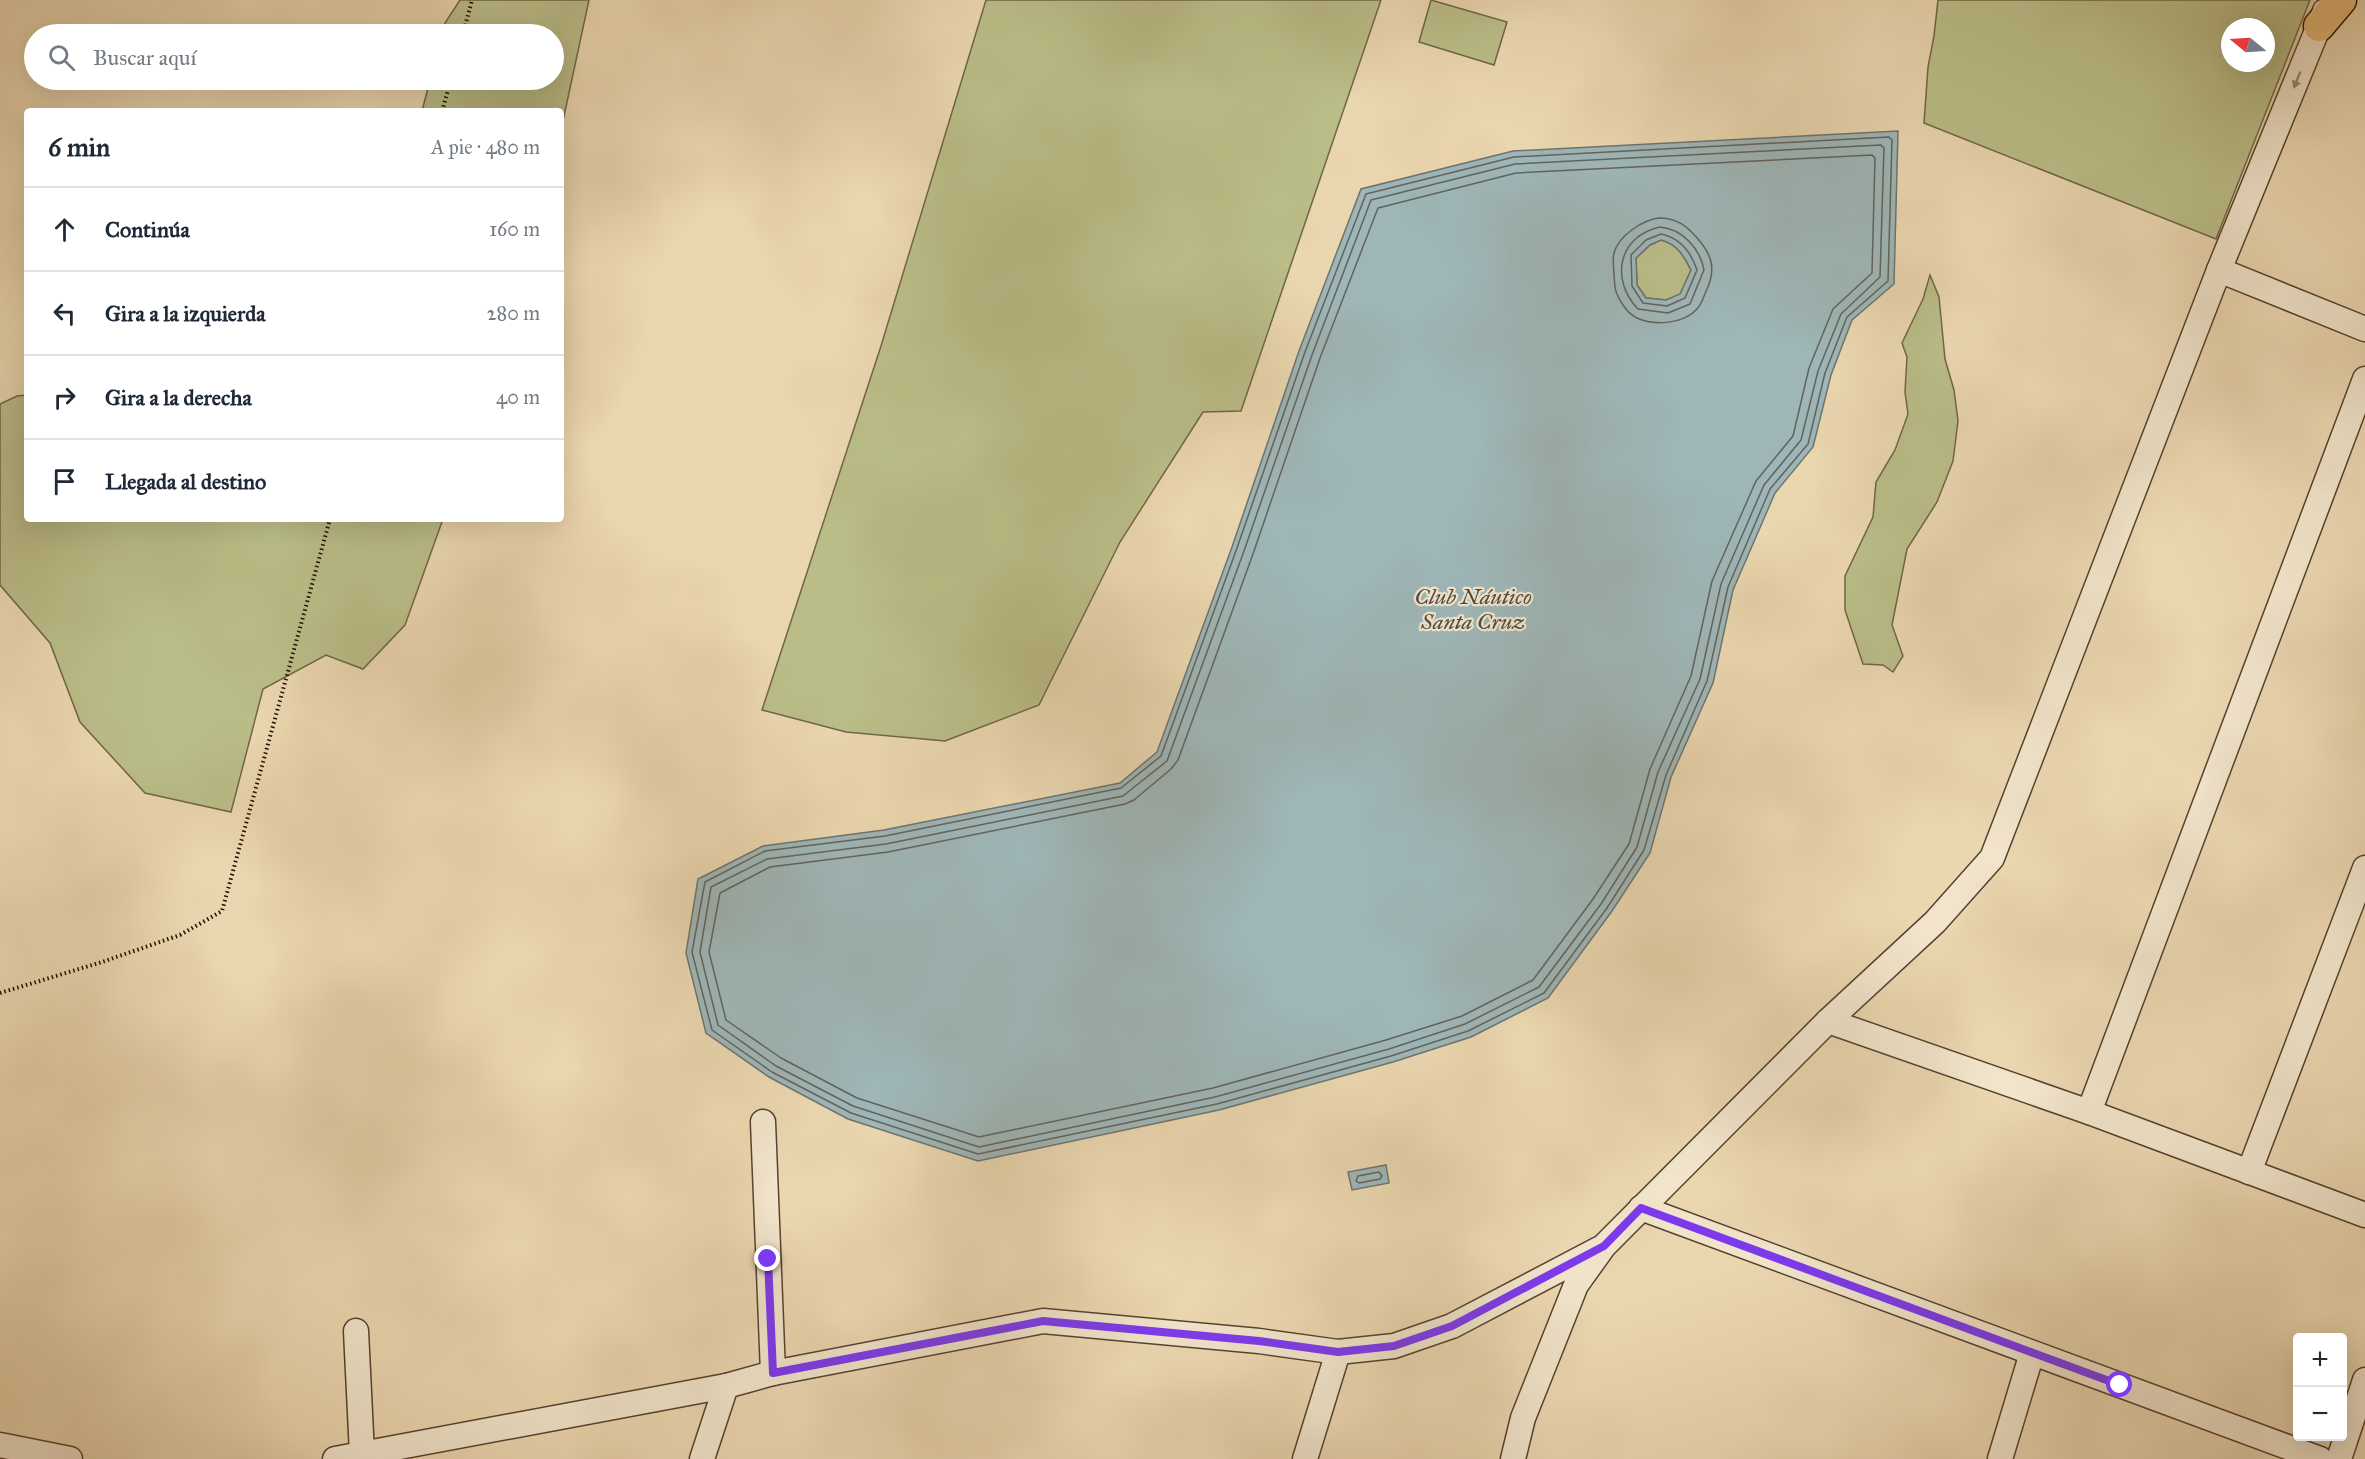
<!DOCTYPE html>
<html lang="es">
<head>
<meta charset="utf-8">
<style>
  body { margin:0; font-family:"IM FELL Great Primer",serif; background:#f2f2f3; color:#1f2937 }
  .controls { position:absolute; right:18px; bottom:18px; display:grid; overflow:hidden; border-radius:6px; box-shadow:0 6px 24px #0002 }
  .controls button { width:54px; height:54px; display:grid; place-items:center; padding:0; border:0; border-bottom:2px solid #e0e1e3; background:#fff; color:#1f2937; font:30px sans-serif }
  .compass { position:absolute; left:2221px; top:18px; width:54px; height:54px; border-radius:50%; background:#fff; box-shadow:0 6px 24px #0002; rotate:288deg }
  .stop { position:absolute; width:18px; height:18px; margin:-14px; border:4px solid #7c3aed; border-radius:50%; background:#fff }
  .stop.end { background:#7c3aed; border-color:#fff; box-shadow:0 2px 6px #0008 }
  .list { margin:0; padding:0; list-style:none }
  h2 { display:flex; justify-content:space-between; align-items:center; height:78px; margin:0; padding:0 24px; font-size:26px }
  h2 small { font-size:20px; font-weight:400; color:#747a83 }
  .list li { display:grid; grid-template-columns:39px 1fr auto; gap:18px; align-items:center; box-sizing:border-box; height:84px; padding:0 24px; border-top:2px solid #e0e1e3 }
  .list b { display:block; font-size:22px; white-space:nowrap }
  .list em { font-size:20px; font-style:normal; color:#747a83 }
  .icon { flex:none; width:33px; height:33px; fill:none; stroke:currentColor; stroke-width:2; stroke-linecap:round; stroke-linejoin:round }
  .map { position:relative; flex:none; width:2365px; height:1459px; overflow:hidden }
  .search { position:absolute; background:#fff; box-shadow:0 6px 24px #0002; left:24px; top:24px; width:540px; height:66px; display:flex; align-items:center; gap:15px; box-sizing:border-box; padding:0 21px; border-radius:33px; color:#747a83; font-size:22px }
  .panel { position:absolute; background:#fff; box-shadow:0 6px 24px #0002; left:24px; top:108px; width:540px; height:414px; border-radius:6px }
  .map>svg:first-child { display:block }
</style>
</head>
<body>
<div class="map">
<svg width="2365" height="1459" viewBox="0 0 2365 1459">
  <rect width="100%" height="100%" fill="#ead6af"/>
  <filter id="stains"><feTurbulence type="fractalNoise" baseFrequency=".00333" numOctaves="4"/><feColorMatrix values="0 0 0 0 .2 0 0 0 0 .09 0 0 0 0 .02 0 0 0 .5 -.17"/></filter>
  <radialGradient id="worn" r=".72"><stop offset=".6" stop-color="#630" stop-opacity="0"/><stop offset="1" stop-color="#630" stop-opacity=".3"/></radialGradient>
  <g fill="#babd88" stroke="#706646" stroke-width="1.5" fill-rule="evenodd">
    <path d="M 460,0 L 589,0 L 561,130 L 561,111 L 422,111 L 430,80 L 554,80 L 554,34 L 442,34 L 445,23 Z"/>
    <path d="M 986,0 L 1381,0 L 1241,411 L 1203,412 L 1120,542 L 1039,705 L 945,741 L 846,732 L 762,710 L 881,346 Z"/>
    <path d="M 1431,0 L 1507,22 L 1494,65 L 1419,42 Z"/>
    <path d="M 1938,0 L 2310,0 L 2216,239 L 1924,123 L 1928,67 L 1934,36 ZM 2230,27 L 2266,27 L 2266,63 L 2230,63 Z"/>
    <path d="M 1661,240 C 1678,244 1683,255 1691,270 L 1680,295 L 1666,300 L 1646,298 L 1637,285 L 1636,258 L 1650,245 Z"/>
    <path d="M 1930,275 L 1939,297 L 1945,359 L 1954,390 L 1958,421 L 1953,461 L 1937,502 L 1907,549 L 1892,625 L 1903,656 L 1893,672 L 1883,665 L 1863,664 L 1845,610 L 1845,576 L 1873,517 L 1876,482 L 1895,450 L 1908,414 L 1905,392 L 1907,357 L 1902,343 L 1923,299 Z"/>
    <path d="M 27,395 L 27,519 L 443,519 L 405,625 L 363,669 L 326,655 L 263,689 L 231,812 L 145,793 L 80,722 L 50,643 L 0,585 L 0,404 L 17,396 Z"/>
  </g>
  <g fill="#9eb6b7" stroke="#6e746f" stroke-width="1.5" fill-rule="evenodd">
    <path d="M 1898,131 L 1894,284 L 1852,320 L 1831,375 L 1813,447 L 1775,493 L 1733,590 L 1713,683 L 1671,777 L 1650,853 L 1612,911 L 1548,998 L 1471,1037 L 1393,1062 L 1219,1110 L 978,1161 L 848,1119 L 769,1077 L 706,1033 L 686,953 L 698,879 L 763,846 L 884,830 L 1120,783 L 1157,752 L 1232,547 L 1299,351 L 1361,189 L 1513,151 ZM 1661,240 C 1677,244 1684,256 1691,270 L 1680,294 L 1666,300 L 1646,298 L 1637,285 L 1636,258 L 1650,245 Z"/>
    <path d="M 1386,1165 L 1389,1183 L 1352,1190 L 1348,1172 Z"/>
  </g>
  <g fill="none" stroke-linecap="round" stroke-linejoin="round">
    <g stroke="#62635e" stroke-width="1.5">
      <path d="M 1889,137 L 1892,140 L 1888,281 L 1847,317 L 1825,373 L 1808,444 L 1770,489 L 1728,587 L 1707,681 L 1666,775 L 1644,850 L 1607,908 L 1544,993 L 1468,1031 L 1391,1056 L 1217,1104 L 978,1154 L 851,1113 L 772,1072 L 712,1030 L 692,952 L 705,882 L 765,851 L 885,836 L 1121,788 L 1161,756 L 1237,548 L 1305,352 L 1366,194 L 1514,157 Z"/>
      <path d="M 1881,145 L 1884,148 L 1880,277 L 1841,314 L 1818,371 L 1801,440 L 1764,485 L 1721,584 L 1700,679 L 1658,772 L 1637,847 L 1601,904 L 1539,987 L 1465,1024 L 1389,1049 L 1215,1097 L 979,1147 L 853,1106 L 776,1066 L 718,1025 L 700,952 L 711,887 L 767,859 L 886,844 L 1123,796 L 1167,761 L 1244,551 L 1312,355 L 1371,200 L 1515,164 Z"/>
      <path d="M 1872,155 L 1875,158 L 1872,273 L 1833,309 L 1809,368 L 1793,436 L 1756,481 L 1712,581 L 1691,676 L 1650,769 L 1629,844 L 1593,899 L 1533,980 L 1462,1016 L 1386,1040 L 1213,1088 L 979,1137 L 857,1098 L 781,1058 L 726,1020 L 709,952 L 720,893 L 770,867 L 888,852 L 1125,804 L 1134,800 L 1171,769 L 1178,760 L 1253,554 L 1320,358 L 1378,208 L 1516,173 Z"/>
      <path d="M 1659,218 C 1677,218 1687,226 1698,239 C 1712,255 1716,269 1707,289 C 1704,295 1702,304 1697,309 C 1684,324 1654,326 1637,318 C 1628,314 1620,302 1617,294 C 1614,288 1615,282 1614,276 C 1614,268 1612,260 1614,253 C 1619,235 1643,220 1659,218 Z"/>
      <path d="M 1660,227 C 1682,229 1700,248 1704,270 L 1690,304 L 1668,313 L 1638,309 C 1610,280 1618,236 1660,227 Z"/>
      <path d="M 1661,234 C 1680,238 1691,252 1697,270 L 1685,298 L 1667,306 L 1643,303 L 1632,286 L 1631,255 L 1646,240 Z"/>
      <path d="M 1379,1172 L 1382,1176 L 1380,1179 L 1359,1183 L 1356,1181 L 1358,1176 Z"/>
    </g>
    <defs>
      <g id="minor">
        <path d="M 2219,270 L 2365,329"/>
        <path d="M 1828,1021 L 2089,1112 L 2365,1215"/>
        <path d="M 2089,1112 L 2365,379"/>
        <path d="M 763,1122 L 773,1373"/>
        <path d="M 2249,1172 L 2365,868"/>
        <path d="M 1641,1208 L 2320,1459"/>
        <path d="M 356,1331 L 362,1454"/>
        <path d="M 0,1445 L 70,1459"/>
        <path d="M 335,1459 L 726,1386 L 773,1373 L 1043,1321 L 1259,1341 L 1338,1352 L 1394,1346 L 1452,1326 L 1599,1249"/>
        <path d="M 702,1459 L 726,1386"/>
        <path d="M 1305,1459 L 1338,1352"/>
        <path d="M 1513,1459 L 1523,1418 L 1576,1285 L 1604,1246 L 1828,1021 L 1935,922 L 1992,858 L 2219,270 L 2325,11"/>
        <path d="M 2000,1459 L 2032,1353"/>
        <path d="M 2339,1459 L 2365,1380"/>
      </g>
      <path id="major" d="M 2319,26 L 2341,0"/>
    </defs>
    <use href="#minor" stroke="#56422f" stroke-width="27"/>
    <use href="#major" stroke="#251004" stroke-width="33"/>
    <g stroke="#251004" stroke-width="4" stroke-dasharray="1.5 3" stroke-linecap="butt">
      <path d="M 463,34 L 472,0"/>
      <path d="M 442,111 L 451,80"/>
      <path d="M 0,993 L 102,962 L 180,935 L 222,911 L 330,519"/>
    </g>
    <use href="#minor" stroke="#f1e4cb" stroke-width="24"/>
    <use href="#major" stroke="#e5bb78" stroke-width="30"/>
  </g>
  <defs><path id="oneway-solid" d="M-6-.8H1V-3.2L6.5 0L1 3.2V.8H-6Z" transform="scale(1.5)"/></defs>
  <use fill="#958571" href="#oneway-solid" transform="translate(2297 80) rotate(112)"/>
  <g fill="none" stroke-linecap="round" stroke-linejoin="round">
    <path stroke="#7c3aed" stroke-width="8" d="M 768,1259 L 773,1373 L 1043,1321 L 1259,1341 L 1338,1352 L 1394,1346 L 1452,1326 L 1604,1246 L 1641,1208 L 2120,1385"/>
  </g>
  <g text-anchor="middle" stroke-width="4.5" stroke-linejoin="round" paint-order="stroke">
    <g font-size="22" font-style="italic" fill="#4f4a43" stroke="#f1e4cb">
      <text x="1473" y="604">Club Náutico<tspan x="1473" dy="25">Santa Cruz</tspan></text>
    </g>
  </g>
  <rect width="100%" height="100%" filter="url(#stains)"/>
  <rect width="100%" height="100%" fill="url(#worn)"/>
</svg>
<div class="controls">
<button>+</button>
<button>−</button>
</div>
<svg class="compass" viewBox="-18 -18 36 36"><path d="M0-13l5 13h-10z" fill="#e53935"/><path d="M0 13l5-13h-10z" fill="#747a83"/></svg>
<div class="stop" style="left:2120px;top:1385px"></div>
<div class="stop end" style="left:768px;top:1259px"></div>
<div class="search"><svg class="icon" aria-label="search" viewBox="0 0 24 24"><circle cx="10" cy="10" r="6"/><path d="M15 15l6 6"/></svg>Buscar aquí</div>
<section class="panel">
<h2>6 min<small>A pie · 480 m</small></h2>
<ul class="list">
<li><svg class="icon" aria-label="ahead" viewBox="0 0 24 24"><path d="M12 20V5M6 11l6-6 6 6"/></svg><div><b>Continúa</b></div><em>160 m</em></li>
<li><svg class="icon" aria-label="left" viewBox="0 0 24 24"><path d="M17 20v-9H6M10 6l-5 5 5 5"/></svg><div><b>Gira a la izquierda</b></div><em>280 m</em></li>
<li><svg class="icon" aria-label="right" viewBox="0 0 24 24"><path d="M7 20v-9h11M14 6l5 5-5 5"/></svg><div><b>Gira a la derecha</b></div><em>40 m</em></li>
<li><svg class="icon" aria-label="arrive" viewBox="0 0 24 24"><path d="M6 21V4h12l-3 4 3 4H6"/></svg><div><b>Llegada al destino</b></div></li>
</ul>
</section>
</div>
</body>
</html>
